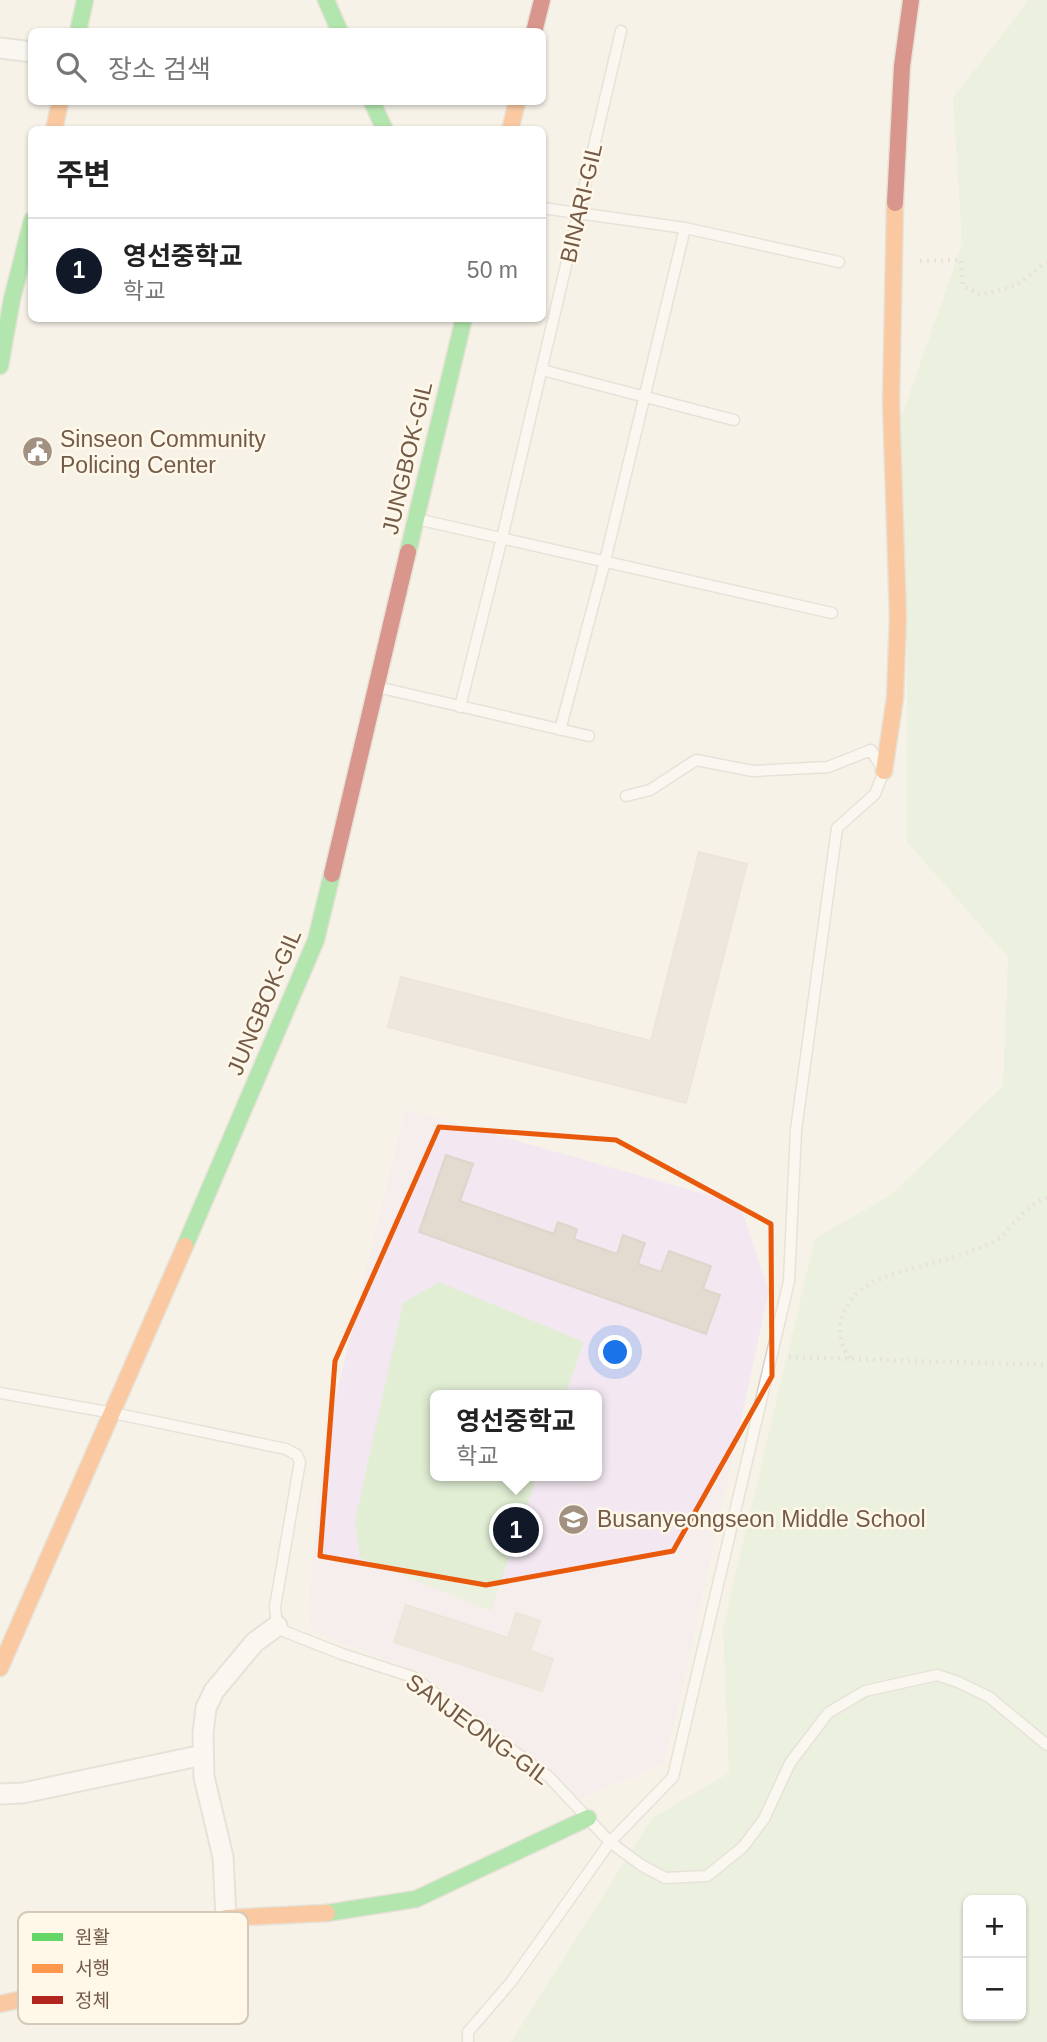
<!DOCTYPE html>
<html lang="ko">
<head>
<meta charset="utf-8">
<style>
  body { margin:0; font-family:Helvetica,"Noto Sans KR",sans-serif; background:#f2f2f2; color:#222 }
  .controls { position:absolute; right:21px; bottom:21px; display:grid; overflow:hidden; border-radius:10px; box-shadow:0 2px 5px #0004 }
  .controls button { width:63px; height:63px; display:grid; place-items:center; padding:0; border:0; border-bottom:2px solid #e0e0e0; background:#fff; color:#222; font:35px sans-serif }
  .you { position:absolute; left:616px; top:1353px; width:24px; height:24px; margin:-18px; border:5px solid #fff; border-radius:50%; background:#1a73e8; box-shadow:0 0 0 10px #1a73e833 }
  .badge { display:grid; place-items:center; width:46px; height:46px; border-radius:50%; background:#111827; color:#fff; font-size:23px; font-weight:700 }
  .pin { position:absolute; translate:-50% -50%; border:4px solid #fff; box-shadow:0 2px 7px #0006 }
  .popup { position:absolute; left:430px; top:1390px; width:172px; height:91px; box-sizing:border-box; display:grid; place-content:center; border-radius:10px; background:#fff; filter:drop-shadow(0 2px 5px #0005); font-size:23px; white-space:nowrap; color:#767676 }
  .popup b { font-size:26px; color:#222 }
  .popup::after { content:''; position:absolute; left:50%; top:100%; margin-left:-14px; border:14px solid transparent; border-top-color:#fff }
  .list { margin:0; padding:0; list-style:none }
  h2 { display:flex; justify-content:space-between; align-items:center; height:91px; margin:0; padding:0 28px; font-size:30px }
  h2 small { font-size:23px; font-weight:400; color:#767676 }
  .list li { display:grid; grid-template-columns:46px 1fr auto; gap:21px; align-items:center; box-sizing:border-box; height:105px; padding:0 28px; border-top:2px solid #e0e0e0 }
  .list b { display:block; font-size:26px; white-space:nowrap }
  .list p { margin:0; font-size:23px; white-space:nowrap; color:#767676 }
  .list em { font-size:23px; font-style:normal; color:#767676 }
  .icon { flex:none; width:38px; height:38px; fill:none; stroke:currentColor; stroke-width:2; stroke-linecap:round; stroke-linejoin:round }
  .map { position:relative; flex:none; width:1047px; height:2042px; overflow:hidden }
  .search { position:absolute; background:#fff; box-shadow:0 2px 5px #0004; left:28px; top:28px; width:518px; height:77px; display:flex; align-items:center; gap:18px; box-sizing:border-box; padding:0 24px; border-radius:10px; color:#767676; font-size:26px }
  .panel { position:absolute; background:#fff; box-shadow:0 2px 5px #0004; left:28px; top:126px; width:518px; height:196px; border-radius:10px }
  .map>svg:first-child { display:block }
</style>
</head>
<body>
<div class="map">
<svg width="1047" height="2042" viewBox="0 0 1047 2042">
  <rect width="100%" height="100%" fill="#f6f2e8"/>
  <path fill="#f3e8f1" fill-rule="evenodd" d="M 405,1109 L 740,1204 L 769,1291 L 681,1695 L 664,1763 L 580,1799 L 548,1772 L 425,1675 L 311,1631 L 309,1607 L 322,1454 ZM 435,1395 L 596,1395 L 596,1476 L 435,1476 Z"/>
  <g fill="#e1eed3" fill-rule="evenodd">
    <path d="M 1029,0 L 1047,0 L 1047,2042 L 511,2042 L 652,1818 L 729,1773 L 723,1627 L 815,1238 L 891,1195 L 1003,1086 L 1008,957 L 907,842 L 907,648 L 891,447 L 962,244 L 953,98 ZM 968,1900 L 1021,1900 L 1021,2016 L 968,2016 Z"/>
    <path d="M 439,1282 L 584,1342 L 565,1395 L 435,1395 L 435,1476 L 537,1476 L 491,1611 L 360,1558 L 355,1521 L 403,1303 Z"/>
  </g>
  <g fill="#e3dad0" stroke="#dfd5ca" stroke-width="2">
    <path d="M 699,852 L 747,864 L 686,1103 L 388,1027 L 401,977 L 651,1041 Z"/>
    <path d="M 446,1155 L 473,1164 L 460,1201 L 554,1234 L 558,1222 L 577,1229 L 574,1239 L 617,1254 L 623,1235 L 645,1243 L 638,1264 L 661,1272 L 669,1251 L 711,1266 L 703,1289 L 720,1295 L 706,1334 L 419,1232 Z"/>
    <path d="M 406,1605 L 508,1638 L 516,1613 L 540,1621 L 530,1651 L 553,1659 L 542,1691 L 394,1642 Z"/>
  </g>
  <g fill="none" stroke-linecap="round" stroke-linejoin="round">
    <defs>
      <g id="lane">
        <path d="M 542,208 L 685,228 L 839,262"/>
        <path d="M 542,370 L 734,420"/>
        <path d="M 417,519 L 832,613"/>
        <path d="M 377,687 L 589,736"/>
        <path d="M 460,707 L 502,538 L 621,31"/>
        <path d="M 560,730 L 605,561 L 685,228"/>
        <path d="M 0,1393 L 113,1413 L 286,1449 L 297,1455 L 300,1462 L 298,1473 L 275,1607 L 277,1626 L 286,1632 L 342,1654 L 413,1677 L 549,1777 L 610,1842 L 641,1865 L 665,1878 L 707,1876 L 743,1847 L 764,1819 L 790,1763 L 828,1713 L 865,1691 L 937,1675 L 958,1682 L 989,1697 L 1047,1745"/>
        <path d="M 468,2042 L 468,2032 L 511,1982 L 610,1842 L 673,1777 L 789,1281 L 796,1130 L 837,828 L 875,794 L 884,771 L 871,750 L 828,767 L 753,771 L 696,760 L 650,790 L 626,796"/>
      </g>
      <g id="street">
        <path d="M 0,48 L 32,52"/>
        <path d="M 0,1794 L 23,1793 L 203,1755"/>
        <path d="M 226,1918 L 223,1857 L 204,1777 L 203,1733 L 206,1708 L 214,1691 L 255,1642 L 277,1626"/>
      </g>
      <g id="fast">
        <path d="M 326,0 L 340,32"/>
        <path d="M 78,32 L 85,0"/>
        <path d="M 372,102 L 385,130"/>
        <path d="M 0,366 L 12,299 L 32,220"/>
        <path d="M 408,552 L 464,318"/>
        <path d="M 185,1246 L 316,940 L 332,874"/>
        <path d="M 327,1913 L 416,1899 L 588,1818"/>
      </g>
      <g id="slow">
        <path d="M 54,130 L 60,102"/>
        <path d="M 510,130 L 517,102"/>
        <path d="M 884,771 L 895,698 L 898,617 L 891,402 L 895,203"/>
        <path d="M 0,1668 L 185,1246"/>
        <path d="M 0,2004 L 54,1992 L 102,1977 L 172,1936 L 226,1918 L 327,1913"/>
      </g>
      <g id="jam">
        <path d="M 534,32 L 542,0"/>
        <path d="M 895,203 L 902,66 L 911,0"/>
        <path d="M 332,874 L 408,552"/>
      </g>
    </defs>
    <use href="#lane" stroke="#d5cfc7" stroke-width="13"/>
    <use href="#street" stroke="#d5cfc7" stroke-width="23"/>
    <use href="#fast" stroke="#d5cec5" stroke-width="19"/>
    <use href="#slow" stroke="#d5cec5" stroke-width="19"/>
    <use href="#jam" stroke="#d5cec5" stroke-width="19"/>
    <g stroke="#d8d0c9" stroke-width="4.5" stroke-dasharray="2 5" stroke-linecap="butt">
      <path d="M 920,261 L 961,260 L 963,286 L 981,295 L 1015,286 L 1047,262"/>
      <path d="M 789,1357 L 1047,1365"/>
      <path d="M 850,1358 C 829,1329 842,1299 873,1282 C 894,1272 919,1267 941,1261 C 958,1256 975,1250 992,1243 C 1012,1231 1024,1204 1047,1198"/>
    </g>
    <use href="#lane" stroke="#fefdfc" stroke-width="10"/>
    <use href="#street" stroke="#fefdfc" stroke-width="19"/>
    <use href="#fast" stroke="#63d668" stroke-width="16"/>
    <use href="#slow" stroke="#ff974d" stroke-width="16"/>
    <use href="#jam" stroke="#b3261e" stroke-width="16"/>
  </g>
  <path d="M0 0H1047V2042H0ZM 439,1127 L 616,1140 L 771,1224 L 772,1376 L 673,1551 L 486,1585 L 320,1556 L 335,1361 Z" fill="#f6f2e8" fill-opacity=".55" fill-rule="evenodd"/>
  <path fill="none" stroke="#e8590c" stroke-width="5" stroke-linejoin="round" d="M 439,1127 L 616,1140 L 771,1224 L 772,1376 L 673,1551 L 486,1585 L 320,1556 L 335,1361 Z"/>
  <defs>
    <symbol id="civic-disc" viewBox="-11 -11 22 22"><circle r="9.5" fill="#a29081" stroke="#fff8e9"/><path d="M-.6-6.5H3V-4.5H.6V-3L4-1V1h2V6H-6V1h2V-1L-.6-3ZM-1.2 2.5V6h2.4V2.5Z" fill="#fff"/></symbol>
    <symbol id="school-disc" viewBox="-11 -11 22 22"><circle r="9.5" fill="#a29081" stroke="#fff8e9"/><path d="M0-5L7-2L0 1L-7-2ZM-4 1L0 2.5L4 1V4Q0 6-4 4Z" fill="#fff"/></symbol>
  </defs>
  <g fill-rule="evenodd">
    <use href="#civic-disc" x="20" y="434" width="35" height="35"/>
    <use href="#school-disc" x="556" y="1502" width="35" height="35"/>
  </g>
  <g text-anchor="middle" stroke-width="5" stroke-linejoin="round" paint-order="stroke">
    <g font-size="23" fill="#745b49" stroke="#fff8e9">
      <text transform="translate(581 203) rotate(-77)" y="8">BINARI-GIL</text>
      <text transform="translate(407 458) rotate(-77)" y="8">JUNGBOK-GIL</text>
      <text transform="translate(264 1002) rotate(-67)" y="8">JUNGBOK-GIL</text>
      <text transform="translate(478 1729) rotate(36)" y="8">SANJEONG-GIL</text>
    </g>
    <g font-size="23" fill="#745b49" stroke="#fff8e9" text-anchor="start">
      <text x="60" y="447">Sinseon Community<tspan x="60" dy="26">Policing Center</tspan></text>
      <text x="597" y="1527">Busanyeongseon Middle School</text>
    </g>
  </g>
  <rect x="18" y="1912" width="230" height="112" rx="10" fill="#fff8e9" stroke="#d5c9b9" stroke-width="2"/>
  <rect x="32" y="1933" width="31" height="8" fill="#63d668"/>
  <rect x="32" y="1964" width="31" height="9" fill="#ff974d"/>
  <rect x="32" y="1996" width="31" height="8" fill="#b3261e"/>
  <g font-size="19" fill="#745b49">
    <text x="75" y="1944">원활</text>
    <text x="75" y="1975">서행</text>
    <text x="75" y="2007">정체</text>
  </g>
</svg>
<div class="controls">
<button>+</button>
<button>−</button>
</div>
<div class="you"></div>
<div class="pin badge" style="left:516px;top:1530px">1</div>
<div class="popup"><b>영선중학교</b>학교</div>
<div class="search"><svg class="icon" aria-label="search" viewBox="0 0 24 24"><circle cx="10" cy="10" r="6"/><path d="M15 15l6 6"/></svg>장소 검색</div>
<section class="panel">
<h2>주변<small></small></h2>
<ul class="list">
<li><span class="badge">1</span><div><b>영선중학교</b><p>학교</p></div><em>50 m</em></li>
</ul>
</section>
</div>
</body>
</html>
